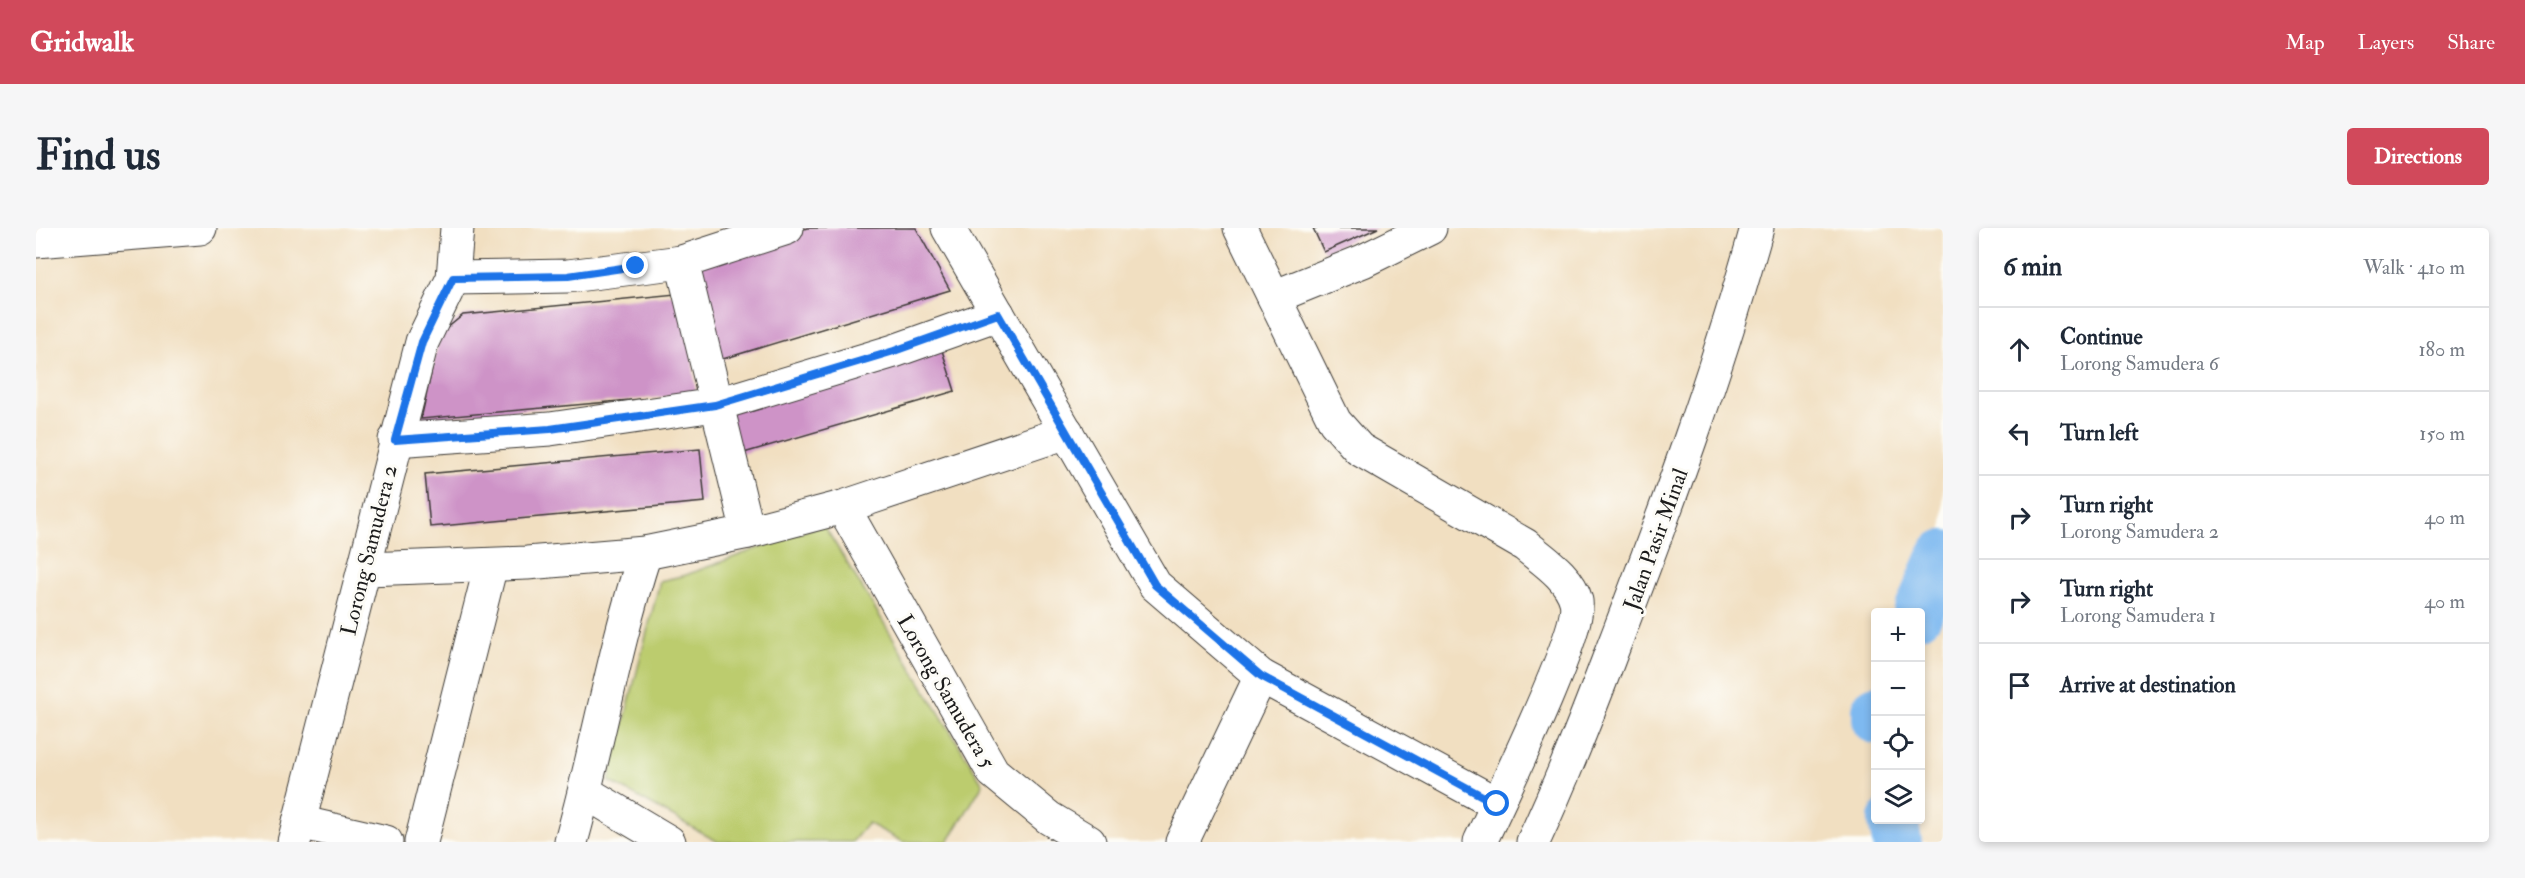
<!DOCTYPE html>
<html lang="en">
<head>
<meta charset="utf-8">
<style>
  body { margin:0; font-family:"IM FELL Double Pica",serif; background:#f6f6f7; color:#1f2937 }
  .controls { position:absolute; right:18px; bottom:18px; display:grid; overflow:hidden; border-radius:6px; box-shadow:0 3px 9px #0003 }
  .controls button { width:54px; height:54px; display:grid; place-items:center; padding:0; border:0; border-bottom:2px solid #e0e1e3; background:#fff; color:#1f2937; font:30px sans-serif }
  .stop { position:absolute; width:18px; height:18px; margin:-14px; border:4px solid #1a73e8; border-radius:50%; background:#fff }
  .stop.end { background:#1a73e8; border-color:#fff; box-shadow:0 2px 6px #0008 }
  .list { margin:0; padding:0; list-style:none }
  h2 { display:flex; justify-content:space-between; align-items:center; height:78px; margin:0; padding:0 24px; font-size:26px }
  h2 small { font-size:20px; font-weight:400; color:#747a83 }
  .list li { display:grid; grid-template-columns:39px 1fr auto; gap:18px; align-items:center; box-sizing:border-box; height:84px; padding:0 24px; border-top:2px solid #e0e1e3 }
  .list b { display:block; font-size:22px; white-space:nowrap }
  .list p { margin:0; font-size:20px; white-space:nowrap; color:#747a83 }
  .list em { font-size:20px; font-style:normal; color:#747a83 }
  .icon { flex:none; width:33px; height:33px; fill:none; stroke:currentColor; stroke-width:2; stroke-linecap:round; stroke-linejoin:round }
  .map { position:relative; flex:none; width:1907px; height:614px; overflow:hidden; border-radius:6px }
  header { display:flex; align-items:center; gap:36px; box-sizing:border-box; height:84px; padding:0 30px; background:#d1495b; color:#fff }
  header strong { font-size:28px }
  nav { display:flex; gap:33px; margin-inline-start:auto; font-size:21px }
  .intro { display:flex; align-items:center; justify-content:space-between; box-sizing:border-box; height:144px; padding:0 36px }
  h1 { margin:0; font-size:42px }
  .button { padding:15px 27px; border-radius:6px; background:#d1495b; color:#fff; font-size:21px; font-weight:700 }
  main { display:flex; gap:36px; padding:0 36px }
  aside { flex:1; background:#fff; border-radius:6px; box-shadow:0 3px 9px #0003 }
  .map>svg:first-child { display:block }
</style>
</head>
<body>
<header>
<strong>Gridwalk</strong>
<nav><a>Map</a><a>Layers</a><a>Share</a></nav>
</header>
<div class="intro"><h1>Find us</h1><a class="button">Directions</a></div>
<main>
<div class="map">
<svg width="1907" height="614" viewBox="0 0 1907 614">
  <rect width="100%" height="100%" fill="#fdfcf7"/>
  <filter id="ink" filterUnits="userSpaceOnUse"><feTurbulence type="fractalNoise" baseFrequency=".0167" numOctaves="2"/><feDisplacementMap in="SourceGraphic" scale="12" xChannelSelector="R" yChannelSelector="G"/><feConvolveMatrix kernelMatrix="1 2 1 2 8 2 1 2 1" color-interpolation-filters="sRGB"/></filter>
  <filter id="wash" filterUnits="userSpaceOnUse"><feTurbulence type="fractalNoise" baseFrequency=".008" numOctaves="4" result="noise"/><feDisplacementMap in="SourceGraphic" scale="24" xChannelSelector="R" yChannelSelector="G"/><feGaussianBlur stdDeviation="1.35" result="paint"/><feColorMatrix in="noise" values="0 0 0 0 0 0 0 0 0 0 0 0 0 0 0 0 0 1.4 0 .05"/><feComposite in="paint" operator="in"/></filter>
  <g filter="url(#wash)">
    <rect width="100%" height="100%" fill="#f1dfc1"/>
    <path fill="#bccc6e" stroke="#6c7445" stroke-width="1.5" d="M 787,296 L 947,556 L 912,614 L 867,614 L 832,595 L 816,614 L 682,614 L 573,553 L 624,353 L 650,347 Z"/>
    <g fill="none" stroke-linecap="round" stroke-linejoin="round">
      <g stroke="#7eb9f0" stroke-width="50">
        <path d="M 1882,385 L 1907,327"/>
        <path d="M 1840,482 L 1840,491"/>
        <path d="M 1857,592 L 1861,614"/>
      </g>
    </g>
    <g id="blocks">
      <g fill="#ce93c7">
        <path d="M 771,0 L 880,0 L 914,62 L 677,134 L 657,38 Z"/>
        <path d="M 1277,0 L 1342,0 L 1288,24 Z"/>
        <path d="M 650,65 L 660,166 L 385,191 L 404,106 L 427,87 Z"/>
        <path d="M 903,113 L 919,163 L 701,227 L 685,177 Z"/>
        <path d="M 664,221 L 669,274 L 394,299 L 389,246 Z"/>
      </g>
    </g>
  </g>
  <g filter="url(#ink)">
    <use href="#blocks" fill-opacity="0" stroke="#3c3935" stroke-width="1.5"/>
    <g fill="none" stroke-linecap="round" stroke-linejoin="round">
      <defs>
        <g id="minor">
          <path d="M 912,0 L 1119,357 L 1225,448 L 1461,576"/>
          <path d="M 1204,0 L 1299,194 L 1323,221 L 1489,317 C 1507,332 1534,349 1540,373 C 1547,402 1461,577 1444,614"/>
          <path d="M 646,34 L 712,304"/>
          <path d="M 417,50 L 532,48 L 646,34 L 751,0"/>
          <path d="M 1238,69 L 1327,33 L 1394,0"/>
          <path d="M 359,212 L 514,201 L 679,177 L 858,123 L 962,86"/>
          <path d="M 807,279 L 957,544 L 1013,590 L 1053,614"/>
          <path d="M 330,341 L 491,335 L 609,325 L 712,304 L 807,279 L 1031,204"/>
          <path d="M 549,564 L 633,614"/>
          <path d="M 263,594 L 350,614"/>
          <path d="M 258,614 L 386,114 L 417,50 L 421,0"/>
          <path d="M 385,614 L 455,337"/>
          <path d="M 535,614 C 562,518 578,420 609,325"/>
          <path d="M 1146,614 L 1225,448"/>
          <path d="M 1497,614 C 1526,552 1551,489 1575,425 C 1629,285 1681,145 1721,0"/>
        </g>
        <path id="major" d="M 0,13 L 164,0"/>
      </defs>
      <use href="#minor" stroke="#3c3935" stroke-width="35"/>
      <use href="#major" stroke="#3c3935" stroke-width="35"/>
      <use href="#minor" stroke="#fff" stroke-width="33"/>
      <use href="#major" stroke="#fff" stroke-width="33"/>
    </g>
  </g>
  <g fill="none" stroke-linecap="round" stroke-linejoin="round" filter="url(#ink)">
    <path stroke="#1a73e8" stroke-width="8" d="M 600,38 L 532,48 L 417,50 L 386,114 L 359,212 L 514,201 L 679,177 L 858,123 L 962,86 L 1119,357 L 1225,448 L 1461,576"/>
  </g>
  <g text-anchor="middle" stroke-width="6" stroke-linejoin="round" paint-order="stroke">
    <g font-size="22" fill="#1c1c1c" stroke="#fdfcf7">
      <text transform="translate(1619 311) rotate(-70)" y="8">Jalan Pasir Minal</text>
      <text transform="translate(332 322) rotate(-76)" y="8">Lorong Samudera 2</text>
      <text transform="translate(911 463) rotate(60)" y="8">Lorong Samudera 5</text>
    </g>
  </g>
</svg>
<div class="controls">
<button>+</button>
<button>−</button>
<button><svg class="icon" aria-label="locate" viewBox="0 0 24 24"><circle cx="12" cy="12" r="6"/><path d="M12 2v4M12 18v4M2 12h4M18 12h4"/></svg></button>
<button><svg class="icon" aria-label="layers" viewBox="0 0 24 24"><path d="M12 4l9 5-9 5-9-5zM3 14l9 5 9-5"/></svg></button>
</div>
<div class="stop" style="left:1461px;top:576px"></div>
<div class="stop end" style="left:600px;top:38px"></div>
</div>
<aside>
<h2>6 min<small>Walk · 410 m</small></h2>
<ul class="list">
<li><svg class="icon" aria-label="ahead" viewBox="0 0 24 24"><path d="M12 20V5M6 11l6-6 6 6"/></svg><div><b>Continue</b><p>Lorong Samudera 6</p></div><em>180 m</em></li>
<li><svg class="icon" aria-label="left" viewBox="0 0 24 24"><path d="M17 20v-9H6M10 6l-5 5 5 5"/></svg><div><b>Turn left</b></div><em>150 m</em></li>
<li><svg class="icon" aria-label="right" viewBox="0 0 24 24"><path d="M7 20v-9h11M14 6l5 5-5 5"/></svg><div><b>Turn right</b><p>Lorong Samudera 2</p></div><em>40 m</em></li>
<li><svg class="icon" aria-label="right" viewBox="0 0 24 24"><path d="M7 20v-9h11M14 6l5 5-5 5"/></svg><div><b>Turn right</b><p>Lorong Samudera 1</p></div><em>40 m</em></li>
<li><svg class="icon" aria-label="arrive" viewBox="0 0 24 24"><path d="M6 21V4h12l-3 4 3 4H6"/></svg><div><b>Arrive at destination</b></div></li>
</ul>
</aside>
</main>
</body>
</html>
